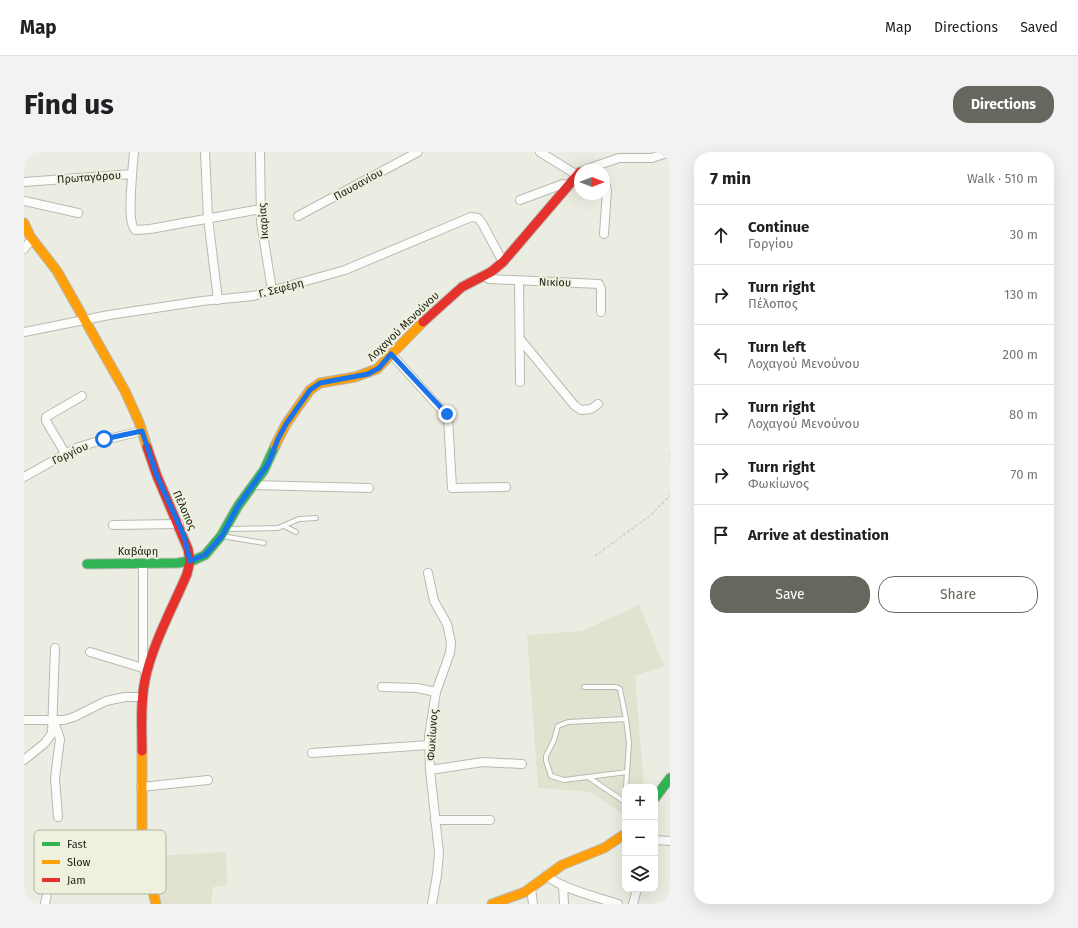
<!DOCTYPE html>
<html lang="en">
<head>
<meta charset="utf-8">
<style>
  body { margin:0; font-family:"Fira Sans",sans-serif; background:#f2f2f2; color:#202124 }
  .controls { position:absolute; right:12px; bottom:12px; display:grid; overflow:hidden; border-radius:8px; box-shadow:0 4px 16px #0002 }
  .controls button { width:36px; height:36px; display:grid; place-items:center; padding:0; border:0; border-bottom:1px solid #e0e0e0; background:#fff; color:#202124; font:20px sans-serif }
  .compass { position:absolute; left:550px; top:12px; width:36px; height:36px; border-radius:50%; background:#fff; box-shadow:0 4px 16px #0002; rotate:90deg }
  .stop { position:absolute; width:12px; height:12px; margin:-9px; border:3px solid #1a73e8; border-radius:50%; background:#fff }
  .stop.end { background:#1a73e8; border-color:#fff; box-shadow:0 1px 4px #0008 }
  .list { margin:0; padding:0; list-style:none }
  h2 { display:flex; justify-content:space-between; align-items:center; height:52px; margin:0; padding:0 16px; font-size:17px }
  h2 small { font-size:13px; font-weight:400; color:#757577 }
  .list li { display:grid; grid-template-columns:26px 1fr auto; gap:12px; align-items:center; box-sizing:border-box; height:60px; padding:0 16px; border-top:1px solid #e0e0e0 }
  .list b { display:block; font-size:15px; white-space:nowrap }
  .list p { margin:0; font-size:13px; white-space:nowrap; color:#757577 }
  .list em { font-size:13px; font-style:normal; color:#757577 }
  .actions { display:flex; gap:8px; padding:12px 16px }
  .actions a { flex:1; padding:9px 0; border:1px solid #67675f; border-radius:16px; text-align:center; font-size:14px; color:#67675f }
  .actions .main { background:#67675f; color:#fff }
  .icon { flex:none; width:22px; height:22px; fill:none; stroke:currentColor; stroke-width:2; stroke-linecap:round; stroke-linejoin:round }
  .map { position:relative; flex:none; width:646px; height:752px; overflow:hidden; border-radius:16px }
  header { display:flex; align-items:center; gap:24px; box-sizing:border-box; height:56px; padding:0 20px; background:#fff; border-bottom:1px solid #e0e0e0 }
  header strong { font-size:19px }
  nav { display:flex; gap:22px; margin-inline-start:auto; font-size:14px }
  .intro { display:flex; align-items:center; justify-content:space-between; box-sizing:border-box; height:96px; padding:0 24px }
  h1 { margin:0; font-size:28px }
  .button { padding:10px 18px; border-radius:16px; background:#67675f; color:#fff; font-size:14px; font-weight:700 }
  main { display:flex; gap:24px; padding:0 24px }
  aside { flex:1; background:#fff; border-radius:16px; box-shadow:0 4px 16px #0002 }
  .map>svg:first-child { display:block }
</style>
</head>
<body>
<header>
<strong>Map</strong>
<nav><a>Map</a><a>Directions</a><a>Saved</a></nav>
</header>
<div class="intro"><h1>Find us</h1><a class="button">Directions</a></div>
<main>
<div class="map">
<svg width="646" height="752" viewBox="0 0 646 752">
  <rect width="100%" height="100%" fill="#ecede2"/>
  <g fill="#e1e3d0">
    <path d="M 615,453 L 640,514 L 611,524 L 620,635 L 601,635 L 601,664 L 567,640 L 514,636 L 503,483 L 558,479 Z"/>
    <path d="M 202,700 L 203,733 L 189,735 L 187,752 L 136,752 L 127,704 Z"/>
  </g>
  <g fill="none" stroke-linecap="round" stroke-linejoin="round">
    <defs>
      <g id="lane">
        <path d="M 260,374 L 272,380"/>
        <path d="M 202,377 L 254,376 L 275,367 L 292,366"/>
        <path d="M 198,384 L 240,391"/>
        <path d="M 560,535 L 592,535 L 596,537 L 602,567"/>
        <path d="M 564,625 L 601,650"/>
        <path d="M 602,635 L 605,591 L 602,567 L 544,570 L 534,574 L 530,588 L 522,604 L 522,609 L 527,624 L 540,628 L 603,620"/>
      </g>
      <g id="street">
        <path d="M 181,0 L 184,66 L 194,148"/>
        <path d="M 236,0 L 237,70 L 248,138"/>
        <path d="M 516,0 L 553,23"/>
        <path d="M 560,18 L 595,6 L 628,6 L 645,0"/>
        <path d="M 108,22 C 108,33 103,70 111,78 L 126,77 L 237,57"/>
        <path d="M 580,27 L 583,38 L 580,82"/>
        <path d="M 0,30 L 108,22 L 110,0"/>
        <path d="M 496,48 L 539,32 L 545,34"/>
        <path d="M 0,49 L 54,61"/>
        <path d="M 274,64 L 394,0"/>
        <path d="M 0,97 L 8,87"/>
        <path d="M 460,123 L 465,127 L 575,132 L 577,137 L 577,160"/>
        <path d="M 495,129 L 496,230"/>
        <path d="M 0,180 L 85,163 L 178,149 L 229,144 L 321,118 L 447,65 L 454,66 L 458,71 L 479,110"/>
        <path d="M 496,187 L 550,253 L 557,258 L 567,257 L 574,252"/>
        <path d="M 367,202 L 424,265 L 428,336 L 482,335"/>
        <path d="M 41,301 L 22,269 L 22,265 L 58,244"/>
        <path d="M 0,325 L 52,296 L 71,290 L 118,279"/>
        <path d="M 230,333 L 345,336"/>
        <path d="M 89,373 L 155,372"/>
        <path d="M 119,411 L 119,516 L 122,522"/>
        <path d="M 404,421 L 410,449 L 423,472 L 427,490 L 426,501 L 412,540 L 405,584 L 406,618 L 415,701 L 413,723 L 408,752"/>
        <path d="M 66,500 L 119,516"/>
        <path d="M 358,535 L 393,536 L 412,540"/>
        <path d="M 0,568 L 40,568 L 50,565 L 82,549 L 101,545 L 118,545"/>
        <path d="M 30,569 L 36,587 L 31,626 L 34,665"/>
        <path d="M 288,601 L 405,593"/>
        <path d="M 0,608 L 21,591 L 28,581 L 31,496"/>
        <path d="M 406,618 L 459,610 L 498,612"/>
        <path d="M 117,635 L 184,628"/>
        <path d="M 411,668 L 466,668"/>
        <path d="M 631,688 L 646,689"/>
        <path d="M 72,710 L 121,706"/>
        <path d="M 523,723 C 531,735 579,747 594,752"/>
        <path d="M 539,733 L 540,752"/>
        <path d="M 507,736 L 509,752"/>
        <path d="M 21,752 L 25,731"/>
        <path d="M 609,752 L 613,737"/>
      </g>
      <g id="fast">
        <path d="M 63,412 L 154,411 L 170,408 L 181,403 L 197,384 L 214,354 L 240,318 L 251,294"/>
        <path d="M 631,646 L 646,626"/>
      </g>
      <g id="slow">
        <path d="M 0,71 L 6,84 L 33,119 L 101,239 L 115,270 L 123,295"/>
        <path d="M 251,294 L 262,272 L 286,238 L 296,231 L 331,225 L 353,217 L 399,170"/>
        <path d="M 118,599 L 118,680 L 121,706 L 132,752"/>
        <path d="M 468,752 L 501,740 L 538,713 L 580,696 L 601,682"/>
      </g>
      <g id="jam">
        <path d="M 399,170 L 438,135 L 467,120 L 479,110 L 556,20"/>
        <path d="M 118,599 C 118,576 116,552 121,528 C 128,493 149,455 163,422 L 166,409 L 164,397 L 133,324 L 123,295"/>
      </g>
    </defs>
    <use href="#lane" stroke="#b9b9b2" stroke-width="6"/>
    <use href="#street" stroke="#b9b9b2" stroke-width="10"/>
    <use href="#fast" stroke="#b9b9b2" stroke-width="11"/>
    <use href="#slow" stroke="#b9b9b2" stroke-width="11"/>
    <use href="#jam" stroke="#b9b9b2" stroke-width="11"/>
    <g stroke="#cfcfcd" stroke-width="1.5" stroke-dasharray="3 2" stroke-linecap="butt">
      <path d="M 646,302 L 646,305"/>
      <path d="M 571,404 L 627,363 L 646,343"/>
    </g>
    <use href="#lane" stroke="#fcfcfb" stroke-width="4"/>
    <use href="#street" stroke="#fcfcfb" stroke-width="8"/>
    <use href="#fast" stroke="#30b455" stroke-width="9"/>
    <use href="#slow" stroke="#ff9f0a" stroke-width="9"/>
    <use href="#jam" stroke="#e5322d" stroke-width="9"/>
  </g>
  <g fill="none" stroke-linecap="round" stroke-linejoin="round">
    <path stroke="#1a73e8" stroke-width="5" d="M 80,287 L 118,279 L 133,324 L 160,384 L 166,409 L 181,403 L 198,384 L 214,354 L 244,312 L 254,287 L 262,272 L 286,238 L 296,231 L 344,222 L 355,216 L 367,202 L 423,262"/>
  </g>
  <g text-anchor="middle" stroke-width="4" stroke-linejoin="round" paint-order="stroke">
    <g font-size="11" fill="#1f1f18" stroke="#eff1de">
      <text transform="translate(65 25) rotate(-4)" y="4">Πρωταγόρου</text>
      <text transform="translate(334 32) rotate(-29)" y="4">Παυσανίου</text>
      <text transform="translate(239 69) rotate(-94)" y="4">Ικαρίας</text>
      <text transform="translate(531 130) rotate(2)" y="4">Νικίου</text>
      <text transform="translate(257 136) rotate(-15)" y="4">Γ. Σεφέρη</text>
      <text transform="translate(379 174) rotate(-44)" y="4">Λοχαγού Μενούνου</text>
      <text transform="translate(46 301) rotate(-25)" y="4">Γοργίου</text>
      <text transform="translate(161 358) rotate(66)" y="4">Πέλοπος</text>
      <text x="114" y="403">Καβάφη</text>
      <text transform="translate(408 583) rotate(-86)" y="4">Φωκίωνος</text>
    </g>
  </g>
  <rect x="10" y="678" width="132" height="64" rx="6" fill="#eff1de" stroke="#b1b2a3" stroke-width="1"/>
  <rect x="18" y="690" width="18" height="4" fill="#30b455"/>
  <rect x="18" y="708" width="18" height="4" fill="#ff9f0a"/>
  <rect x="18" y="726" width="18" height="4" fill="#e5322d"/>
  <g font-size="11" fill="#1f1f18">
    <text x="43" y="696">Fast</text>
    <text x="43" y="714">Slow</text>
    <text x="43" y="732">Jam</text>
  </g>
</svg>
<div class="controls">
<button>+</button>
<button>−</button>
<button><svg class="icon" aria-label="layers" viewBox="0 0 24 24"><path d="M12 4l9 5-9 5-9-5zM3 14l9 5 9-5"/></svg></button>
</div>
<svg class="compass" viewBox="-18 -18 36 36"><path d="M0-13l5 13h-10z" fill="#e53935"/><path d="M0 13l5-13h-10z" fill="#757577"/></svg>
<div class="stop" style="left:80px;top:287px"></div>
<div class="stop end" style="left:423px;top:262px"></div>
</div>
<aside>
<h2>7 min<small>Walk · 510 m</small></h2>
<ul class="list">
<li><svg class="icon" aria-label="ahead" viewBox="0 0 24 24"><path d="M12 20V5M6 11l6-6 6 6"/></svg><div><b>Continue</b><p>Γοργίου</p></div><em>30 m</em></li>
<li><svg class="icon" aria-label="right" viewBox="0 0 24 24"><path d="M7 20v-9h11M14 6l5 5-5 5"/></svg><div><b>Turn right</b><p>Πέλοπος</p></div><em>130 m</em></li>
<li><svg class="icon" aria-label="left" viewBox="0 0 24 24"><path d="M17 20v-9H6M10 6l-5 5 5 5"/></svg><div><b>Turn left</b><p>Λοχαγού Μενούνου</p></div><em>200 m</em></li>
<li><svg class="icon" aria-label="right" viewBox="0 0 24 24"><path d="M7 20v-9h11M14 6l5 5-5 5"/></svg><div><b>Turn right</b><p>Λοχαγού Μενούνου</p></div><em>80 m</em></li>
<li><svg class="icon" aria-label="right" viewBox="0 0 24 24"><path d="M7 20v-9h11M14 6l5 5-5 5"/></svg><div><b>Turn right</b><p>Φωκίωνος</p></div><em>70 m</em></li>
<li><svg class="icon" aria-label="arrive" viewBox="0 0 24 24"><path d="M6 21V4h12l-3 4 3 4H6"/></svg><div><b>Arrive at destination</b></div></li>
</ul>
<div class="actions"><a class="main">Save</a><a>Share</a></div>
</aside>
</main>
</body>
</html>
